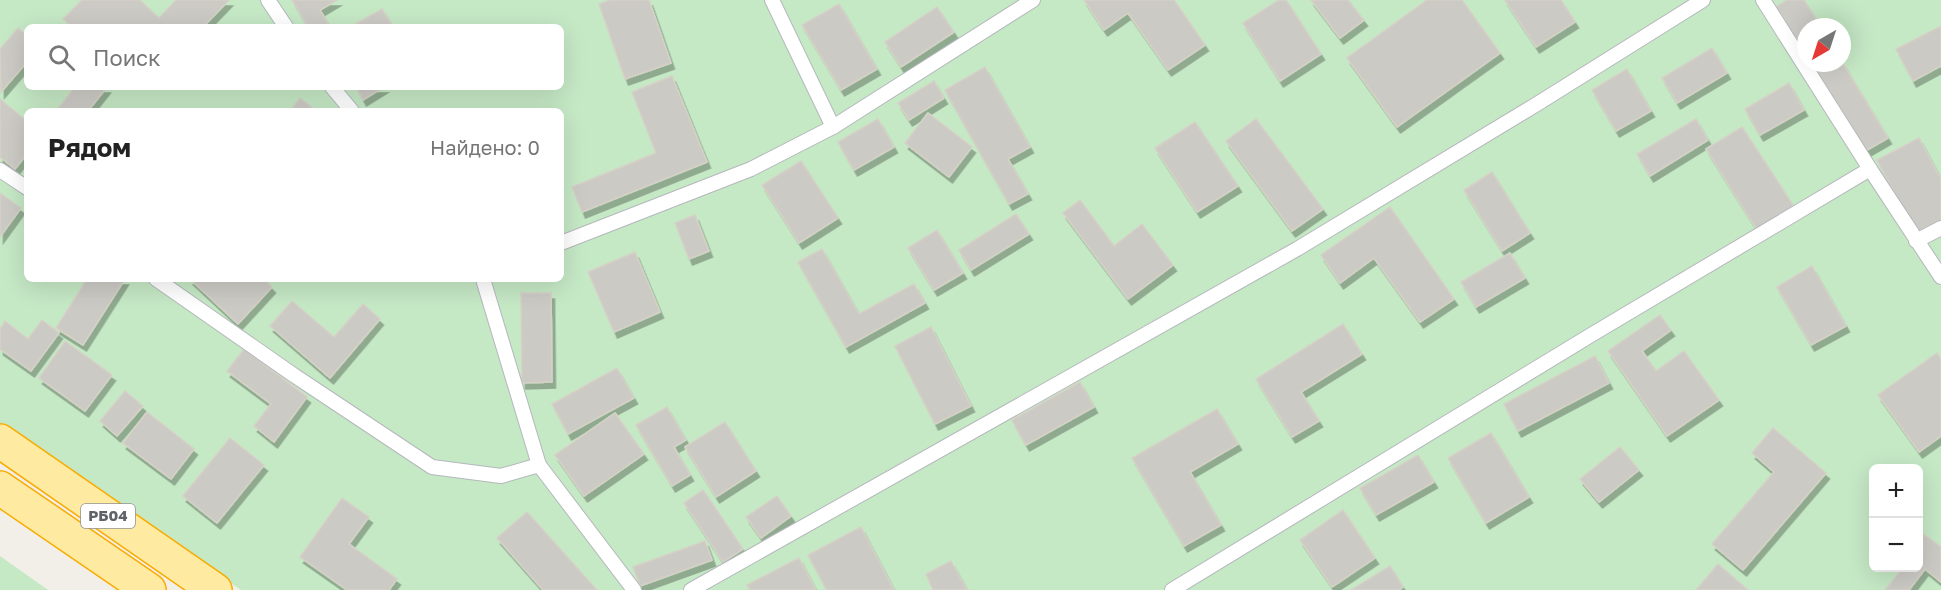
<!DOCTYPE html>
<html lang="ru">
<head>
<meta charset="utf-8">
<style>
  body { margin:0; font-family:"Golos Text",sans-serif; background:#f6f6f6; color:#222 }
  .controls { position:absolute; right:18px; bottom:18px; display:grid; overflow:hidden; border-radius:9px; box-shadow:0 6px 24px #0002 }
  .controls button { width:54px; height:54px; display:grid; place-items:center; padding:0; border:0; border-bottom:2px solid #e0e0e0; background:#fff; color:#222; font:30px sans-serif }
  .compass { position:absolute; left:1797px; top:18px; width:54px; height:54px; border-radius:50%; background:#fff; box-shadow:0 6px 24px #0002; rotate:219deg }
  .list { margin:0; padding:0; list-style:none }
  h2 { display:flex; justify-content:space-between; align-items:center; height:78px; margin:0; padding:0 24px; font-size:26px }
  h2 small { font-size:20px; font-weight:400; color:#767676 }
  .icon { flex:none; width:33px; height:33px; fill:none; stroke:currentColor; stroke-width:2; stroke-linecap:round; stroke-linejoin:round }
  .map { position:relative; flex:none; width:1941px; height:590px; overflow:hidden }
  .search { position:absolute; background:#fff; box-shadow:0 6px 24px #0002; left:24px; top:24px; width:540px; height:66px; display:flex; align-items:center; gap:15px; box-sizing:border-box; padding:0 21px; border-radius:9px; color:#767676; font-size:22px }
  .panel { position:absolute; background:#fff; box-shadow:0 6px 24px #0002; left:24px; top:108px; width:540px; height:174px; border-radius:9px }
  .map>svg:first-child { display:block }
</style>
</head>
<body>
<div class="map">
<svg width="1941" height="590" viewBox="0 0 1941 590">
  <defs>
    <filter id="shadow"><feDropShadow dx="3.5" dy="6" stdDeviation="0" flood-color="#0004"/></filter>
  </defs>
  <rect width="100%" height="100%" fill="#f1efe8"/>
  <g fill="#c5e8c5" fill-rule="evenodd">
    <path d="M 0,0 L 1941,0 L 1941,590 L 241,590 L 0,423 ZM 27,27 L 561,27 L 561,87 L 27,87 ZM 1806,27 L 1842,27 L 1842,63 L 1806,63 ZM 27,111 L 561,111 L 561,279 L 27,279 ZM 1874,468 L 1918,468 L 1918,568 L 1874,568 Z"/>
    <path d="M 0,556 L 48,590 L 0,590 Z"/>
  </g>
  <g fill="#cccac5" stroke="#d6d1c6" stroke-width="1.5" filter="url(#shadow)">
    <path d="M 82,0 L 140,0 L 159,18 L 176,0 L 229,0 L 203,27 L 72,27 L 63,19 Z"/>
    <path d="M 292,0 L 337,0 L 320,10 L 330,27 L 308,27 Z"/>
    <path d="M 610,0 L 649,0 L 671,63 L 625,79 L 599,4 Z"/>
    <path d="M 1084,0 L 1174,0 L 1205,45 L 1168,70 L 1128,13 L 1104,30 Z"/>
    <path d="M 1279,0 L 1286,0 L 1321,54 L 1280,81 L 1243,23 Z"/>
    <path d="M 1311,0 L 1348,0 L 1364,20 L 1340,38 Z"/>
    <path d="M 1427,0 L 1462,0 L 1500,53 L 1397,127 L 1347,58 Z"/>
    <path d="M 1505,0 L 1561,0 L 1575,22 L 1536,47 Z"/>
    <path d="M 1787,0 L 1804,0 L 1821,27 L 1806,27 L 1806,61 L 1774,8 Z"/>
    <path d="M 839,4 L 877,69 L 841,90 L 802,25 Z"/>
    <path d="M 937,7 L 954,32 L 901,67 L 885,42 Z"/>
    <path d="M 382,9 L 393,27 L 350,27 Z"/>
    <path d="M 1941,26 L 1941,66 L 1913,81 L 1896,49 Z"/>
    <path d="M 18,28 L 27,35 L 27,62 L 1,92 L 0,49 Z"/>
    <path d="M 1712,48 L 1727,73 L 1677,103 L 1662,78 Z"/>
    <path d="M 1842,62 L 1888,138 L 1862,153 L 1807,63 Z"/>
    <path d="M 985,67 L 1030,147 L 1008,159 L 1028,194 L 1009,204 L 945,90 Z"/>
    <path d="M 1627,69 L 1651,111 L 1616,131 L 1592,90 Z"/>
    <path d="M 672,76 L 707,162 L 582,212 L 572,187 L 656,153 L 632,92 Z"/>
    <path d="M 934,81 L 944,98 L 909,120 L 898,103 Z"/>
    <path d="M 1789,83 L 1804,110 L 1760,135 L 1745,109 Z"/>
    <path d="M 75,87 L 107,87 L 88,111 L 56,111 Z"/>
    <path d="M 356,87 L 384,87 L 363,100 Z"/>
    <path d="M 300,98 L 316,111 L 290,111 Z"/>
    <path d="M 0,99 L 27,121 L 27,154 L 15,169 L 0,157 Z"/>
    <path d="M 928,113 L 972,147 L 949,177 L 905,143 Z"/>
    <path d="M 878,119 L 894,147 L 854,170 L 838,142 Z"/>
    <path d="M 1256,119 L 1323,209 L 1292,231 L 1226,141 Z"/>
    <path d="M 1696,119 L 1708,140 L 1650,176 L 1637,154 Z"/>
    <path d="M 1195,122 L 1238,186 L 1197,212 L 1155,148 Z"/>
    <path d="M 1742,127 L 1794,207 L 1757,230 L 1706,149 Z"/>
    <path d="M 1919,138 L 1941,179 L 1941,222 L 1917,235 L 1877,160 Z"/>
    <path d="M 801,161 L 838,218 L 799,243 L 762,185 Z"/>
    <path d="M 1492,172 L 1530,233 L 1502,251 L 1464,190 Z"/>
    <path d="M 0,193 L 21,208 L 0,237 Z"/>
    <path d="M 1080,200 L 1114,246 L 1142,224 L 1173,265 L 1128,299 L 1063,213 Z"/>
    <path d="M 1390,207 L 1454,299 L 1420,322 L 1374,258 L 1340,283 L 1321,255 Z"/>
    <path d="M 1016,214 L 1029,234 L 971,270 L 959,250 Z"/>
    <path d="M 695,215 L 709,251 L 689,259 L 675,223 Z"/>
    <path d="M 937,230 L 963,273 L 934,290 L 908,248 Z"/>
    <path d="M 822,249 L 859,314 L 914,284 L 925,303 L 846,347 L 798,262 Z"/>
    <path d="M 635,252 L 660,312 L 614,332 L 588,272 Z"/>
    <path d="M 1510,253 L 1525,278 L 1476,307 L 1461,282 Z"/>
    <path d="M 1812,266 L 1846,326 L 1811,345 L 1777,287 Z"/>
    <path d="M 87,279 L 125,279 L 83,345 L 56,328 Z"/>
    <path d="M 190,279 L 264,279 L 272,287 L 238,324 Z"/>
    <path d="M 521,293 L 551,293 L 552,382 L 522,383 Z"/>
    <path d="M 292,301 L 334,337 L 363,304 L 380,319 L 330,378 L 270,326 Z"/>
    <path d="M 1660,315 L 1671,330 L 1642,351 L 1656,371 L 1684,351 L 1719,400 L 1667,436 L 1608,351 Z"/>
    <path d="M 42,320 L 59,333 L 31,371 L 0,349 L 0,329 L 5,321 L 28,339 Z"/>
    <path d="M 1343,324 L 1362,354 L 1301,392 L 1319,421 L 1292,437 L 1256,379 Z"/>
    <path d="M 931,327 L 971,406 L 935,424 L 895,346 Z"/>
    <path d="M 65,341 L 112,375 L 85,411 L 39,378 Z"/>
    <path d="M 244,349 L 307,397 L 274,442 L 254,426 L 271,404 L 227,371 Z"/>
    <path d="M 1937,353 L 1941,359 L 1941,436 L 1919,452 L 1878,395 Z"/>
    <path d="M 1595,356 L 1609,383 L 1518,431 L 1504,404 Z"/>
    <path d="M 617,368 L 634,398 L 568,434 L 552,404 Z"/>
    <path d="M 1080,382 L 1094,407 L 1026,445 L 1012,420 Z"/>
    <path d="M 125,391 L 143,406 L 117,436 L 100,421 Z"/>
    <path d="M 667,407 L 686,440 L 674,447 L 690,475 L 672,486 L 636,425 Z"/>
    <path d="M 1217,409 L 1238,444 L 1190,472 L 1221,525 L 1184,546 L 1132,458 Z"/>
    <path d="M 147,412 L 194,449 L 171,479 L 123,443 Z"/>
    <path d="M 615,413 L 644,454 L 584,496 L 555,455 Z"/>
    <path d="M 725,422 L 756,471 L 716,497 L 685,447 Z"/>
    <path d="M 1773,428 L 1826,473 L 1743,570 L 1712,544 L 1774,472 L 1752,453 Z"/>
    <path d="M 1491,433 L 1529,497 L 1486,523 L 1448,458 Z"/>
    <path d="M 230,438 L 264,465 L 217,523 L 183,496 Z"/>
    <path d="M 1620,447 L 1639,470 L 1599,502 L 1580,479 Z"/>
    <path d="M 1418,455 L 1434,482 L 1376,515 L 1360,488 Z"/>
    <path d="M 703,490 L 743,549 L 723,562 L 684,503 Z"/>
    <path d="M 777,496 L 791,516 L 761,538 L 746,517 Z"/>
    <path d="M 342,498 L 369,517 L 349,544 L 397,579 L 389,590 L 347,590 L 300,557 Z"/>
    <path d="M 1343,510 L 1375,558 L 1332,587 L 1300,540 Z"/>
    <path d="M 527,512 L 597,590 L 543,590 L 497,538 Z"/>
    <path d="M 861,527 L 894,590 L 827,590 L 808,555 Z"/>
    <path d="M 1918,530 L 1941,547 L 1941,582 L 1925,569 L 1909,590 L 1885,590 L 1903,568 L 1918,568 Z"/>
    <path d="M 705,541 L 712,560 L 640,586 L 633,567 Z"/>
    <path d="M 799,558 L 816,590 L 750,590 L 747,585 Z"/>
    <path d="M 951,561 L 967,590 L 933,590 L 926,574 Z"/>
    <path d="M 1718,564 L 1748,590 L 1696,590 Z"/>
    <path d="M 1390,566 L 1403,587 L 1399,590 L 1351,590 Z"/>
  </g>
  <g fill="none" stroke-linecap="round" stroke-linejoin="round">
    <defs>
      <g id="service">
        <path d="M 268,0 L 286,27"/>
        <path d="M 772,0 L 833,127"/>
        <path d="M 1763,0 L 1870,169"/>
        <path d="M 332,87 L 352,111"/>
        <path d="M 0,170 L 27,188"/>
        <path d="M 1916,241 L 1941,228"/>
        <path d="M 561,243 L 751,169 L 833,127 L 1033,0"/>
        <path d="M 156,279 L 295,376 L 432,467 L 501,476 L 539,465 L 634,590"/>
        <path d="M 483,279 L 539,465"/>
        <path d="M 691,590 L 1297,249 L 1537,104 L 1703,0"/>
        <path d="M 1172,590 L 1591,335 L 1870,169 L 1941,277"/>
      </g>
      <g id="trunk">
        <path d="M 0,441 L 215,590"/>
        <path d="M 0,488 L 149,590"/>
      </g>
    </defs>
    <use href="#service" stroke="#b5b8bc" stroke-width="16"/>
    <use href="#trunk" stroke="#f9ab00" stroke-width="36"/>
    <use href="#service" stroke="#fff" stroke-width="14"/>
    <use href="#trunk" stroke="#feeaa1" stroke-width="33"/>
  </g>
  <g text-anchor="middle" stroke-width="4.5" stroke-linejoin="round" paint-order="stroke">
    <rect fill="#fff" stroke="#8f9295" stroke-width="1.5" x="81" y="504" width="54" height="24" rx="4.5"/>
    <g font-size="15" font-weight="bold" fill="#5f6368">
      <text x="108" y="521">РБ04</text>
    </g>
  </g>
</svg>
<div class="controls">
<button>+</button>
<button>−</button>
</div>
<svg class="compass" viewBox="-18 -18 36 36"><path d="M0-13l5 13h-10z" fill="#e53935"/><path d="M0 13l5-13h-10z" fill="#767676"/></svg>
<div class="search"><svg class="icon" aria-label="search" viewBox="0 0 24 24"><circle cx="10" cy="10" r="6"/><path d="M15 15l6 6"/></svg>Поиск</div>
<section class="panel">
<h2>Рядом<small>Найдено: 0</small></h2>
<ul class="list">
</ul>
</section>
</div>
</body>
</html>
